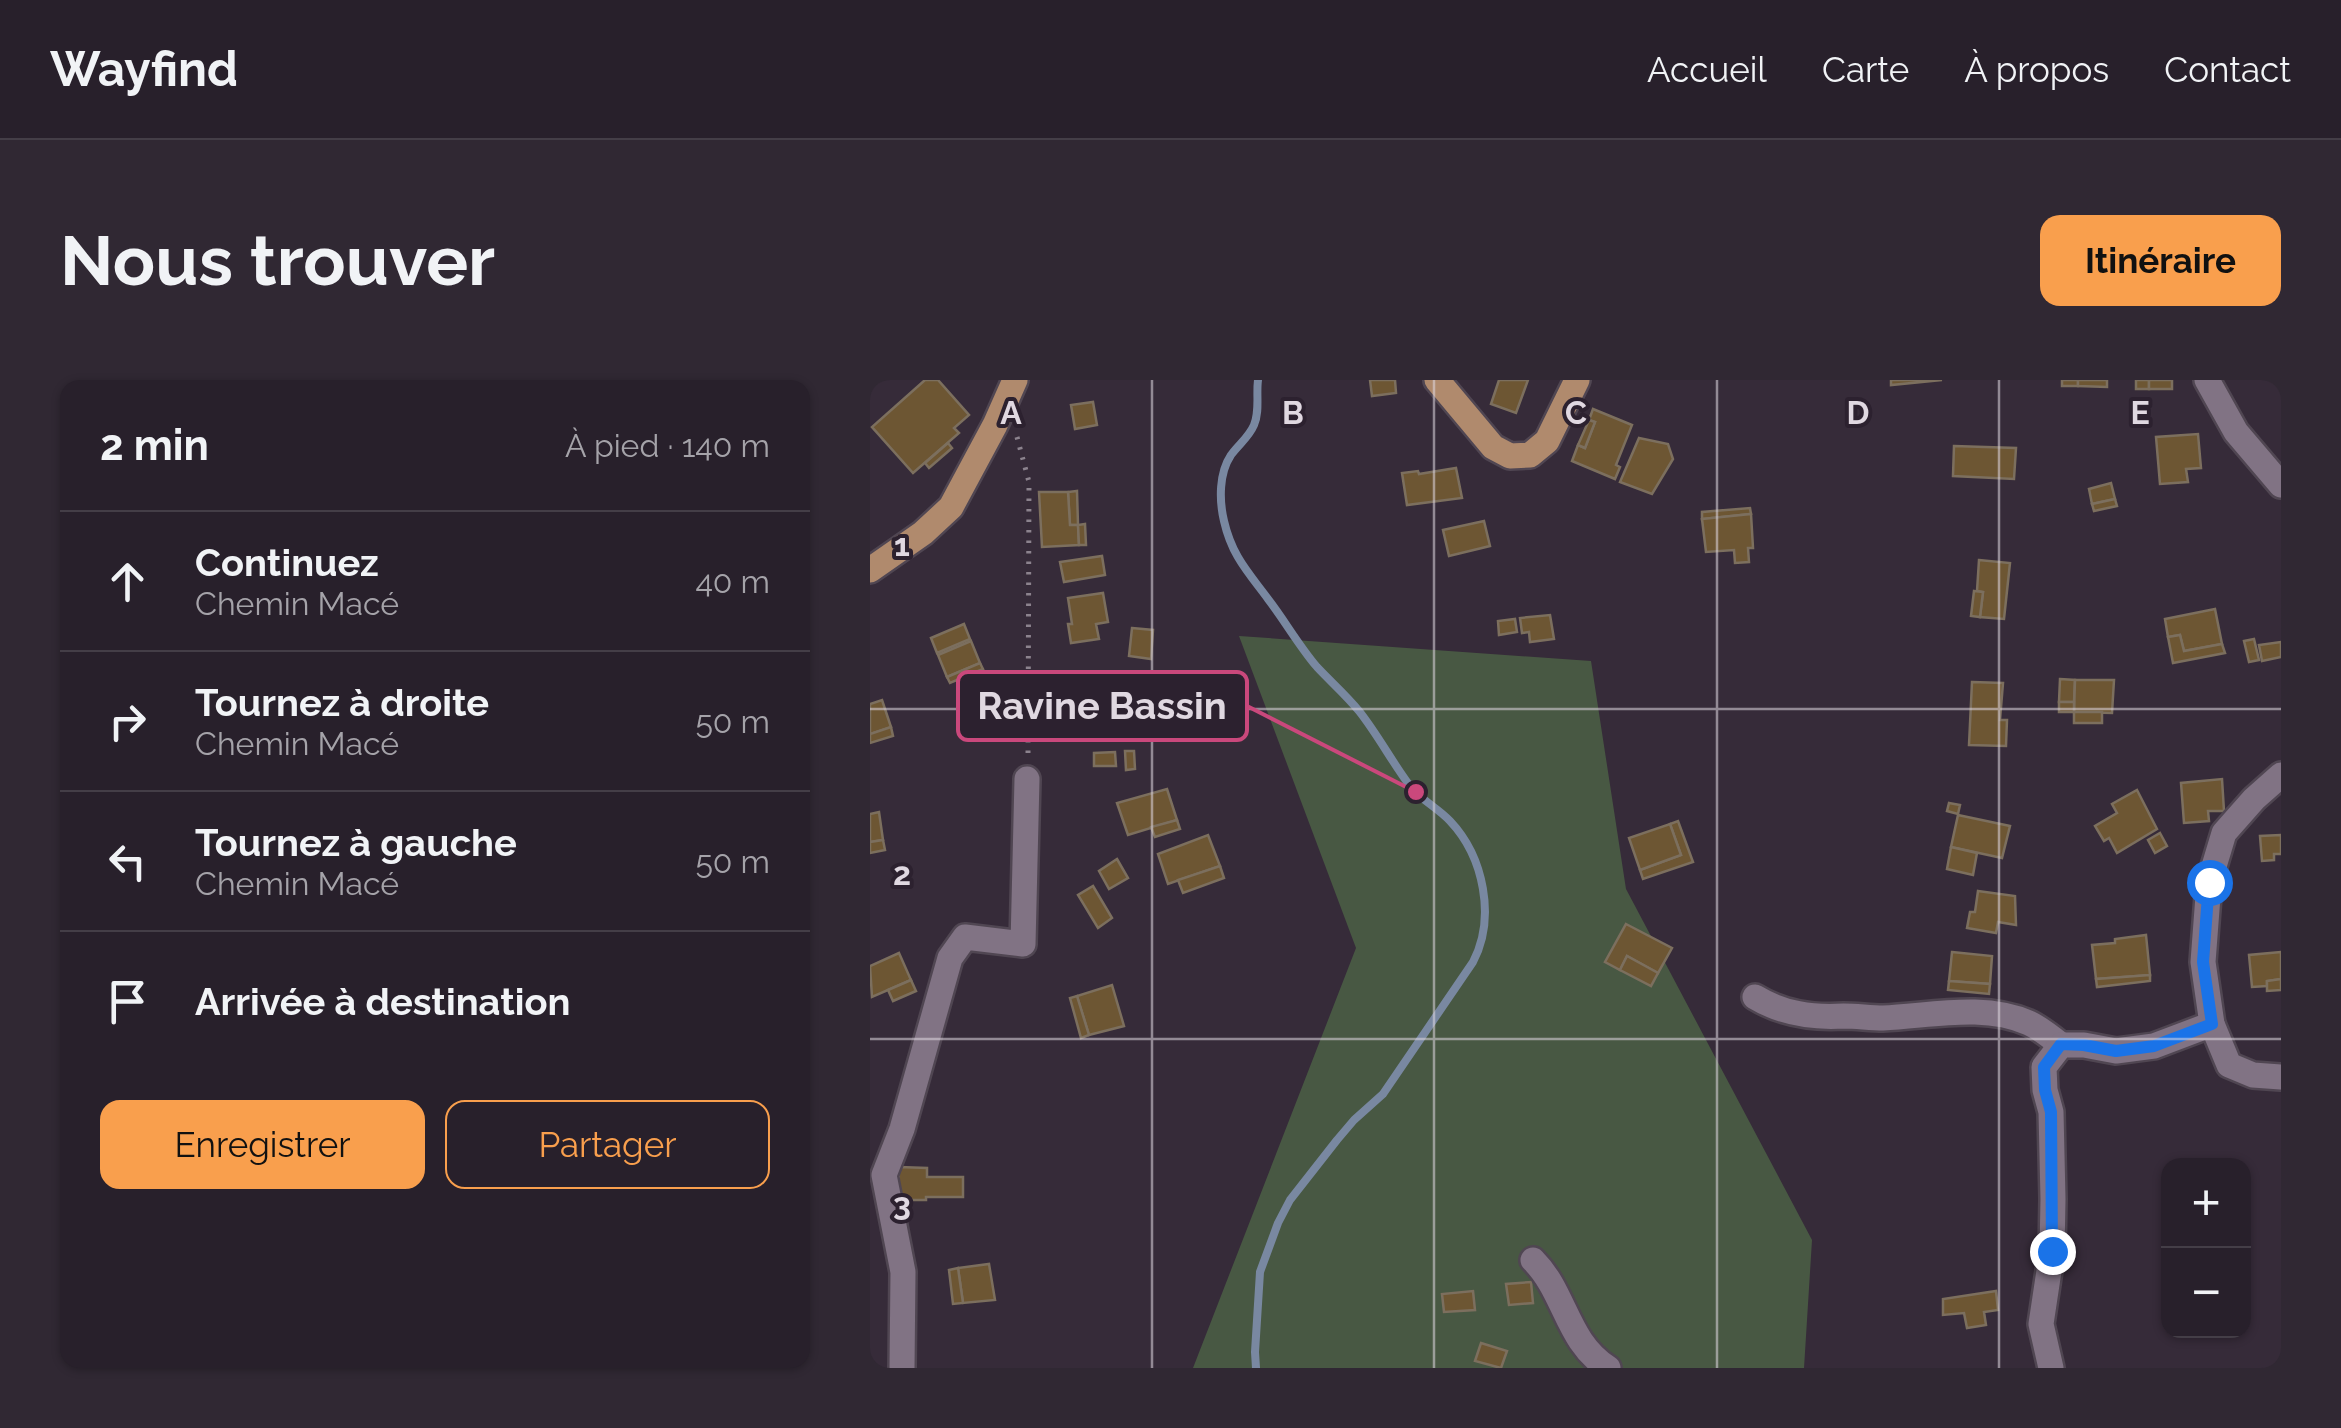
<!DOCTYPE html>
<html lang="fr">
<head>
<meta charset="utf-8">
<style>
  body { margin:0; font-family:Raleway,sans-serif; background:#302833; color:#f1f3f6 }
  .controls { position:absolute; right:30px; bottom:30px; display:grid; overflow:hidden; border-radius:20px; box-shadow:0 2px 8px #0004 }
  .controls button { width:90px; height:90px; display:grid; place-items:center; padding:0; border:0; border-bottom:2px solid #443e47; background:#28202b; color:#f1f3f6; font:50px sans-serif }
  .stop { position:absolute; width:30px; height:30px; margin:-22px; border:8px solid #1a73e8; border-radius:50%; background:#fff }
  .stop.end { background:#1a73e8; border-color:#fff; box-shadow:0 2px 10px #0008 }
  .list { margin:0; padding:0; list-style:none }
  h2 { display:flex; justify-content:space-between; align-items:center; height:130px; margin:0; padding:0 40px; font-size:42px }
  h2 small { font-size:32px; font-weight:400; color:#a5a3a9 }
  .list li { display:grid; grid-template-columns:65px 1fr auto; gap:30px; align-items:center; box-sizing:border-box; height:140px; padding:0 40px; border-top:2px solid #443e47 }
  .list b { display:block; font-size:38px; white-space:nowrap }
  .list p { margin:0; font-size:32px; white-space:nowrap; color:#a5a3a9 }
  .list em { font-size:32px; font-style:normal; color:#a5a3a9 }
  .actions { display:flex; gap:20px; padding:30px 40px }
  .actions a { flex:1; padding:22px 0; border:2px solid #f99f4d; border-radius:20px; text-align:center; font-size:35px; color:#f99f4d }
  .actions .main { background:#f99f4d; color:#111 }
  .icon { flex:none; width:55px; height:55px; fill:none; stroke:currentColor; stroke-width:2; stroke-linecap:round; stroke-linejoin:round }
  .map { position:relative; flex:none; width:1411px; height:988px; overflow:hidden; border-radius:20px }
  header { display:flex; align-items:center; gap:60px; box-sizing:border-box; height:140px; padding:0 50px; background:#28202b; border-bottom:2px solid #443e47 }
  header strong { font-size:48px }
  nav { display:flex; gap:55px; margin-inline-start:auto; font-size:35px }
  .intro { display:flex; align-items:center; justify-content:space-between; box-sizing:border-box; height:240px; padding:0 60px }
  h1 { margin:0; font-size:70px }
  .button { padding:25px 45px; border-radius:20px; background:#f99f4d; color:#111; font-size:35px; font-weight:700 }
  main { display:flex; gap:60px; padding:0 60px }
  aside { flex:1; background:#28202b; border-radius:20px; box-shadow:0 2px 8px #0004 }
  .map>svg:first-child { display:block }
</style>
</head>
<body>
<header>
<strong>Wayfind</strong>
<nav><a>Accueil</a><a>Carte</a><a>À propos</a><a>Contact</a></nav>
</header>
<div class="intro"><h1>Nous trouver</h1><a class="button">Itinéraire</a></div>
<main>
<aside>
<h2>2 min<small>À pied · 140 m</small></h2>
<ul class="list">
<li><svg class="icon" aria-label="ahead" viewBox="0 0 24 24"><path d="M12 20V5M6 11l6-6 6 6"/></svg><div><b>Continuez</b><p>Chemin Macé</p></div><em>40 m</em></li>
<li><svg class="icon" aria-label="right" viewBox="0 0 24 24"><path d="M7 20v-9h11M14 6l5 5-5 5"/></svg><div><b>Tournez à droite</b><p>Chemin Macé</p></div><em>50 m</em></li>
<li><svg class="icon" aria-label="left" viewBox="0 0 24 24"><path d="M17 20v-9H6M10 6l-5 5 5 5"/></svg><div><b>Tournez à gauche</b><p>Chemin Macé</p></div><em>50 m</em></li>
<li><svg class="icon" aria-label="arrive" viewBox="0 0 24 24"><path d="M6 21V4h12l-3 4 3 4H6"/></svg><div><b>Arrivée à destination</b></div></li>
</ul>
<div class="actions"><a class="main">Enregistrer</a><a>Partager</a></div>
</aside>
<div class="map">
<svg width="1411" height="988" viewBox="0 0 1411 988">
  <rect width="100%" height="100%" fill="#362b39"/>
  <path fill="#485843" d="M 369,256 L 721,281 L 756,509 L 942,860 L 934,988 L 323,988 L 486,568 Z"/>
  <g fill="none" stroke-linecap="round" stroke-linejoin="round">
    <path stroke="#7988a1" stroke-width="8" d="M 386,988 L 385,972 L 390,892 L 408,843 L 420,820 L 467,760 L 484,740 L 513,714 L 603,582 C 626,538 614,477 580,441 C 568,428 551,420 540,406 C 522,382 508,355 489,331 C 476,315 461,302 447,287 C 429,266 415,241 398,219 C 378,192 362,176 354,141 C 349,120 349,93 361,75 C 369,64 379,57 384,45 C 390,31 386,15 388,0"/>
  </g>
  <g fill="#6d5633" stroke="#7c6f5e" stroke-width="2.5">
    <path d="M 55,0 L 68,0 L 99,35 L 84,48 L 89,53 L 43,93 L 2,47 Z"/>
    <path d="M 500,0 L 525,0 L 526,13 L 502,16 Z"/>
    <path d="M 629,0 L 658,0 L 646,33 L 621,24 Z"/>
    <path d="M 1021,0 L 1072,0 L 1021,5 Z"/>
    <rect x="1192" y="0" width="16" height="6"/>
    <path d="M 1208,0 L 1237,0 L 1237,7 L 1208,6 Z"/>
    <rect x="1266" y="0" width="13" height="9"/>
    <rect x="1279" y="0" width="23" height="9"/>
    <path d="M 223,22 L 227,45 L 205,49 L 201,25 Z"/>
    <path d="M 723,29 L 762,45 L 746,85 L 750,87 L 745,99 L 702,81 L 708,65 L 715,68 L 725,42 L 719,40 Z"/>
    <path d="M 719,40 L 725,42 L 715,68 L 708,65 Z"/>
    <path d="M 1328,54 L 1331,88 L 1316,89 L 1318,102 L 1290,104 L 1286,57 Z"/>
    <path d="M 769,58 L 798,64 L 803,79 L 782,114 L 750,102 Z"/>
    <path d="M 78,63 L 82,68 L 59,88 L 55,83 Z"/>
    <path d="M 1084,66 L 1146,68 L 1144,99 L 1083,96 Z"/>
    <path d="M 586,88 L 592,118 L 537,125 L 532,93 L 548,91 L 549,94 Z"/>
    <path d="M 1241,103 L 1245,119 L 1222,124 L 1219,109 Z"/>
    <path d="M 207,111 L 208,145 L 200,145 L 198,112 Z"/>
    <path d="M 169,112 L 198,112 L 200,145 L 208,145 L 209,165 L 172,167 Z"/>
    <path d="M 1245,119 L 1247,126 L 1224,131 L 1222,124 Z"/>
    <path d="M 880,128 L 881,134 L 832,139 L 832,132 Z"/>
    <path d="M 881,134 L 883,168 L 878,168 L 879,182 L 865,183 L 864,170 L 836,172 L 832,139 Z"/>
    <path d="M 614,141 L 620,166 L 579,176 L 573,150 Z"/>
    <path d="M 215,144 L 216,165 L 209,165 L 208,145 Z"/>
    <path d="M 232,176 L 235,195 L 194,202 L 190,182 Z"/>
    <path d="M 1109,180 L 1140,183 L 1134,239 L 1110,237 L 1113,212 L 1107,211 Z"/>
    <path d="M 1104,211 L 1113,212 L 1110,237 L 1101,236 Z"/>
    <path d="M 233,213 L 238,242 L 226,244 L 229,259 L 201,263 L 198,244 L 202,244 L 198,218 Z"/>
    <path d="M 1345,229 L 1352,264 L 1314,271 L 1310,255 L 1298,257 L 1295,239 Z"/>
    <path d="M 680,235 L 684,259 L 660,262 L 659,252 L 652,253 L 650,238 Z"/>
    <path d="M 645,239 L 647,252 L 629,255 L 628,241 Z"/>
    <path d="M 94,244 L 100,259 L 67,273 L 61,258 Z"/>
    <path d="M 262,248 L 283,250 L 281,279 L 259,276 Z"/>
    <path d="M 1310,255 L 1314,271 L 1352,264 L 1355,273 L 1303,283 L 1298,257 Z"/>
    <path d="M 1384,259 L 1389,280 L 1379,282 L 1374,261 Z"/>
    <path d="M 101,261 L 110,283 L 77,297 L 68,275 Z"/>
    <path d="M 1411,262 L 1411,277 L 1392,281 L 1389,265 Z"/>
    <path d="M 110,283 L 113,289 L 80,303 L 77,297 Z"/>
    <path d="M 1190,299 L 1205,300 L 1204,322 L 1189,322 Z"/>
    <path d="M 1205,300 L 1244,300 L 1242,333 L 1204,332 Z"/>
    <path d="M 1102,302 L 1133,303 L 1130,340 L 1137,340 L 1136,366 L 1099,365 Z"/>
    <path d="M 12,320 L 21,347 L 0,354 L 0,324 Z"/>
    <rect x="1189" y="322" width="15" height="10"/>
    <rect x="1204" y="332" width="28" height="11"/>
    <path d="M 21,347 L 23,356 L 0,363 L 0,354 Z"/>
    <path d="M 255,371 L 264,371 L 265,389 L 256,390 Z"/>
    <path d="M 245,372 L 246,386 L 224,386 L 224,373 Z"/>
    <path d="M 1352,399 L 1354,431 L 1338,431 L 1339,441 L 1314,443 L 1311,403 Z"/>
    <path d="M 297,409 L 307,440 L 258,455 L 247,423 Z"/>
    <path d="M 1267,410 L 1287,449 L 1247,473 L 1239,458 L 1234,461 L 1225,446 L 1247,433 L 1242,424 Z"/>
    <path d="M 1079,423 L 1090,425 L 1088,434 L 1077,431 Z"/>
    <path d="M 9,432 L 13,460 L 0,462 L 0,434 Z"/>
    <path d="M 1088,435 L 1140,446 L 1132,478 L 1081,467 Z"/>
    <path d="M 307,440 L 310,449 L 285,457 L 281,447 Z"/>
    <path d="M 808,441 L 823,482 L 773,499 L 770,490 L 811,475 L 800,444 Z"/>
    <path d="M 800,444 L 811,475 L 770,490 L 759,458 Z"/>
    <path d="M 1290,453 L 1297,466 L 1285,473 L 1278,460 Z"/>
    <path d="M 338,455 L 350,486 L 298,504 L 288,474 Z"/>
    <path d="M 1411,455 L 1411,474 L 1404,474 L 1404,480 L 1392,481 L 1390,456 Z"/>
    <path d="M 13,460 L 15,470 L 0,473 L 0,462 Z"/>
    <path d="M 1081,467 L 1107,473 L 1103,495 L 1077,489 Z"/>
    <path d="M 247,479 L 258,498 L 239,509 L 229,491 Z"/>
    <path d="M 350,486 L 354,498 L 313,513 L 308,500 Z"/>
    <path d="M 223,506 L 242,538 L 228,548 L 208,515 Z"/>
    <path d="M 1108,511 L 1145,516 L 1146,545 L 1128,542 L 1126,553 L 1097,548 L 1100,532 L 1105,532 Z"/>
    <path d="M 756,544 L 802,568 L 788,593 L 757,576 L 750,590 L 735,582 Z"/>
    <path d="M 1276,555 L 1280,595 L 1226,599 L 1222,565 L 1245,563 L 1245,559 Z"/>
    <path d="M 1082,572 L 1122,576 L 1120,604 L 1079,601 Z"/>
    <path d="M 1411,572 L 1411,599 L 1397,601 L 1397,606 L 1382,607 L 1379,575 Z"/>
    <path d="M 29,573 L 41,600 L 2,617 L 0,586 Z"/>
    <path d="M 757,576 L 788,593 L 781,606 L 750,590 Z"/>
    <path d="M 1280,595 L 1280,601 L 1227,607 L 1226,599 Z"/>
    <path d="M 1411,599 L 1411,610 L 1397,611 L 1397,601 Z"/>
    <path d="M 41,600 L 46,611 L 23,621 L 18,610 Z"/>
    <path d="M 1079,601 L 1120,604 L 1119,614 L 1078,610 Z"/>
    <path d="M 242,605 L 254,646 L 219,655 L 207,616 Z"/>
    <path d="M 207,616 L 219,655 L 211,658 L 200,618 Z"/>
    <path d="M 29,787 L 57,788 L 57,797 L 93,797 L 93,817 L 56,817 L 56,820 L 28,820 Z"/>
    <path d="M 119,884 L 125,920 L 93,923 L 88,888 Z"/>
    <path d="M 88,888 L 93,923 L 83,924 L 79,890 Z"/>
    <path d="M 661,902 L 663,923 L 639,925 L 636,904 Z"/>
    <path d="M 603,911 L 605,930 L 574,932 L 572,914 Z"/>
    <path d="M 1126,911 L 1128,930 L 1114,932 L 1116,945 L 1097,948 L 1094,933 L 1073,935 L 1073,919 Z"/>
    <path d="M 611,963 L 637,971 L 631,988 L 605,981 Z"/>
  </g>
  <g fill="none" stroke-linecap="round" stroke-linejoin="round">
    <defs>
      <g id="minor">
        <path d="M 1337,0 L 1366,52 L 1411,105"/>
        <path d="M 1411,395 L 1384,419 L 1354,453 L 1339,503 L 1333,582 L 1342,644 L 1359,685 L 1383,695 L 1411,697"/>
        <path d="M 885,617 C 913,634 942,638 974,636 C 987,636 1000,638 1013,638 C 1061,636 1113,623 1159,643 C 1170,648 1181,657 1191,665"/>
        <path d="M 663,880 C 696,913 696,961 738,988"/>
        <path d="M 32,988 L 33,892 L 14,795 L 32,749 L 80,578 L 95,557 L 153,564 L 157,399"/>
        <path d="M 1181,988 L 1171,944 L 1182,871 L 1183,819 L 1181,732 L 1175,710 L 1174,687 L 1191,665 L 1214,665 L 1246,671 L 1284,666 L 1342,644"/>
      </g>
      <g id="major">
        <path d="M 567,0 L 623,67 L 640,76 L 660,75 L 677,61 L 707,0"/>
        <path d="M 0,190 L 53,153 L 81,127 L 125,45 L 145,0"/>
      </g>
    </defs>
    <use href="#minor" stroke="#504652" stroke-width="30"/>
    <use href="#major" stroke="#504652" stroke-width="30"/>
    <path stroke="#8c838e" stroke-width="5" stroke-dasharray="2.5 8" stroke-linecap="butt" d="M 147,57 L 159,102 L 158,375"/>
    <use href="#minor" stroke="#817384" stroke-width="25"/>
    <use href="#major" stroke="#b08a6d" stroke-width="25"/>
  </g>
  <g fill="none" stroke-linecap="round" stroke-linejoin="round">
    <path stroke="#1a73e8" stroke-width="12" d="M 1182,871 L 1181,732 L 1175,710 L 1174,687 L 1191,664 L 1214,665 L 1246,671 L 1284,666 L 1342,644 L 1333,582 L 1339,502"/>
  </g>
  <path fill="none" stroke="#e0d8e1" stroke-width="2.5" stroke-opacity="0.55" d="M 282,0 L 282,988M 564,0 L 564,988M 847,0 L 847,988M 1129,0 L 1129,988M 0,329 L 1411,329M 0,659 L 1411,659"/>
  <g font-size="32" text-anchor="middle" font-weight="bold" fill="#e0d8e1" stroke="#2c212f" stroke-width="8" stroke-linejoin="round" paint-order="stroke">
    <text x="141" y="44">A</text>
    <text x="423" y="44">B</text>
    <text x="706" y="44">C</text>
    <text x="988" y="44">D</text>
    <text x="1270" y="44">E</text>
    <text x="32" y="176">1</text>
    <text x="32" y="505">2</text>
    <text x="32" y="835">3</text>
  </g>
  <path fill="none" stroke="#ca487c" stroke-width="4" d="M546 412L377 326"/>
  <circle fill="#ca487c" stroke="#2c212f" stroke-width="4" cx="546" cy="412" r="10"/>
  <rect fill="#2c212f" stroke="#ca487c" stroke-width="4" x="88" y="292" width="289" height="68" rx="10"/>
  <g font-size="38" text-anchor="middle" font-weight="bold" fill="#e0d8e1">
    <text x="232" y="339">Ravine Bassin</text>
  </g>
</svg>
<div class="controls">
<button>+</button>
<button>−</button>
</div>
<div class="stop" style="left:1339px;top:502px"></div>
<div class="stop end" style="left:1182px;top:871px"></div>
</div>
</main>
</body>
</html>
